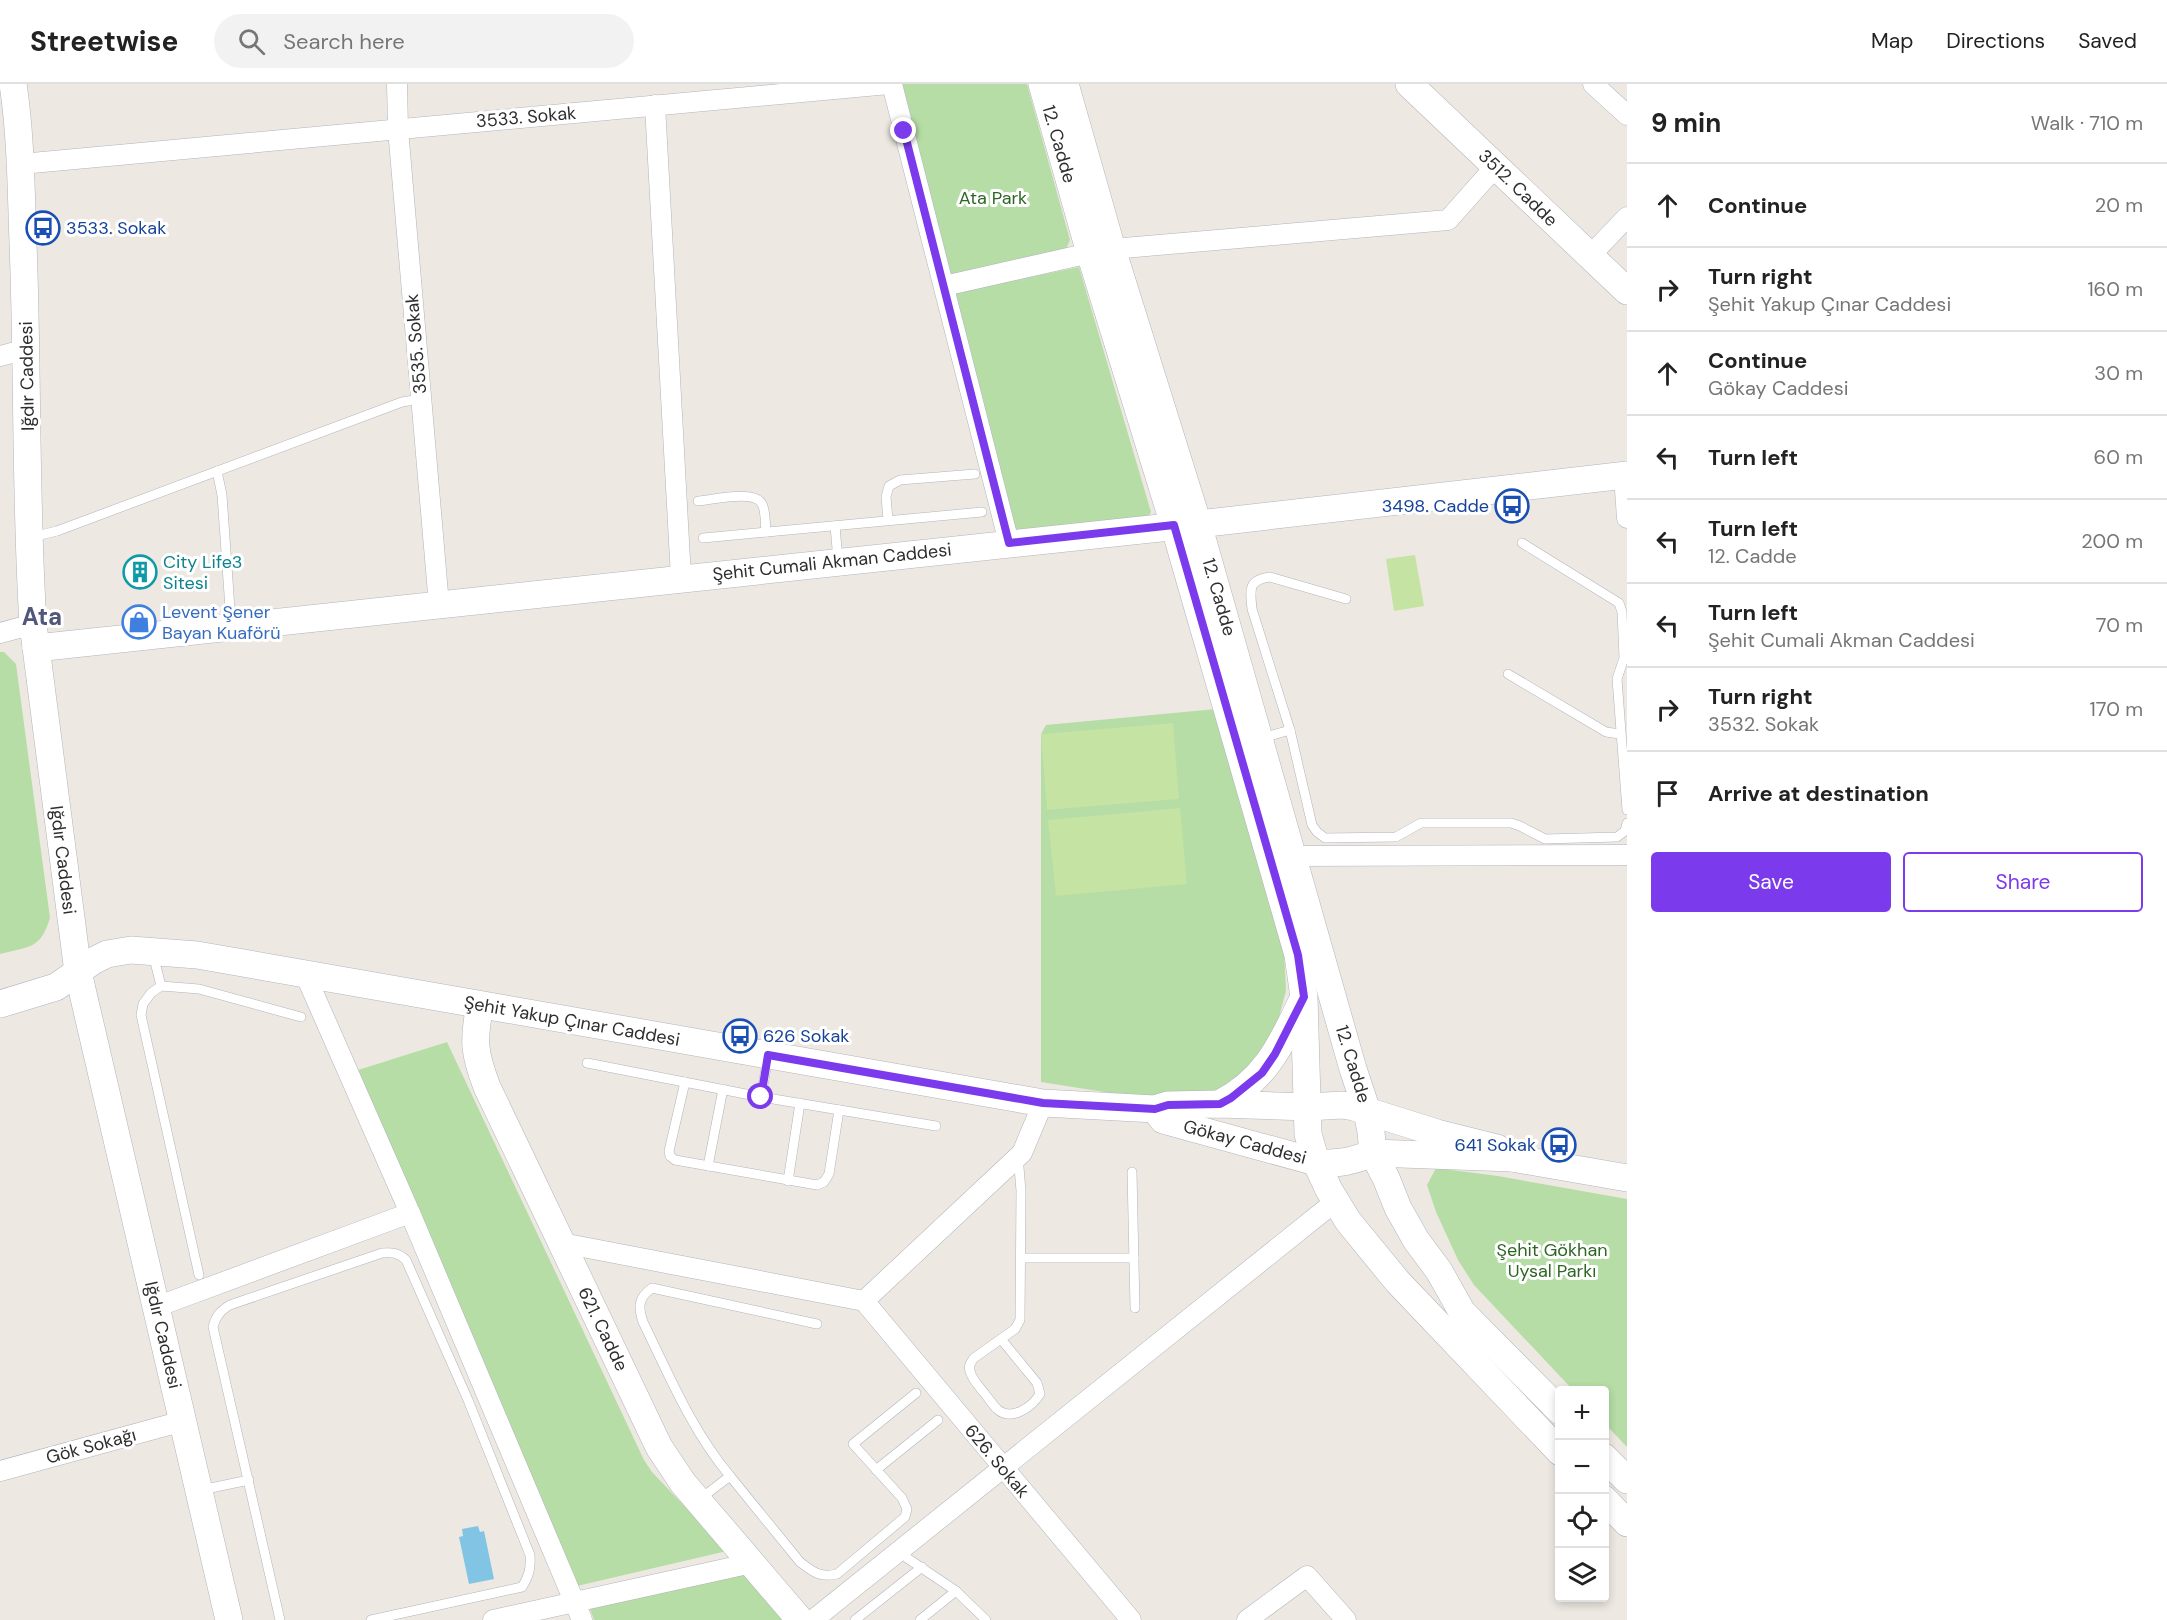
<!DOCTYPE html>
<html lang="en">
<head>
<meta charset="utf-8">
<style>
  body { margin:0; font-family:"DM Sans",sans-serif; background:#f2f2f2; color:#222 }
  .controls { position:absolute; right:18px; bottom:18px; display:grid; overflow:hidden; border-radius:6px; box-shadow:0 3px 9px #0003 }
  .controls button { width:54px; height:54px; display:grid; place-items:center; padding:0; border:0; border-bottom:2px solid #e0e0e0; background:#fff; color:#222; font:30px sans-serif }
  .stop { position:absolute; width:18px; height:18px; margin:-14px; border:4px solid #7c3aed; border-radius:50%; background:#fff }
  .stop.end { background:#7c3aed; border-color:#fff; box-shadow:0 2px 6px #0008 }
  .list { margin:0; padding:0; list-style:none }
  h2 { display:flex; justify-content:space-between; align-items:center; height:78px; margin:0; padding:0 24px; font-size:26px }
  h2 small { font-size:20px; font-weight:400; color:#767676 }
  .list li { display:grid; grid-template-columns:39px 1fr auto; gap:18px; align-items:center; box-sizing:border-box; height:84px; padding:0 24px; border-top:2px solid #e0e0e0 }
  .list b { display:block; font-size:22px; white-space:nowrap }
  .list p { margin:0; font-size:20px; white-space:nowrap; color:#767676 }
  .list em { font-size:20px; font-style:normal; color:#767676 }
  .actions { display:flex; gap:12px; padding:18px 24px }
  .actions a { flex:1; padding:14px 0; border:2px solid #7c3aed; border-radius:6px; text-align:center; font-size:21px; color:#7c3aed }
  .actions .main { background:#7c3aed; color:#fff }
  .icon { flex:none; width:33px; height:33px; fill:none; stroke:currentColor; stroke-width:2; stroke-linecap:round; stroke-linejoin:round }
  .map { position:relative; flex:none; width:1627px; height:1536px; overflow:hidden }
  header { display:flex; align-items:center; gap:36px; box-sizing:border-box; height:84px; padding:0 30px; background:#fff; border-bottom:2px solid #e0e0e0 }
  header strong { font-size:28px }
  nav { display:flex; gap:33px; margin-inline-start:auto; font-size:21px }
  .search { width:420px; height:54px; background:#f2f2f2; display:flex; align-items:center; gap:15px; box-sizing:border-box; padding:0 21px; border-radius:33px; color:#767676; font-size:22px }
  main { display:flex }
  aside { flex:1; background:#fff }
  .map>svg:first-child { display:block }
</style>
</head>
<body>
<header>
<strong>Streetwise</strong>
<div class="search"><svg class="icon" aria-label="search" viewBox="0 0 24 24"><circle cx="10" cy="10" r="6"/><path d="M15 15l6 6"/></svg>Search here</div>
<nav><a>Map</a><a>Directions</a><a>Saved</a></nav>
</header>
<main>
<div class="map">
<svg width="1627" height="1536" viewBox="0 0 1627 1536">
  <rect width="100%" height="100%" fill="#ede9e2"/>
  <g fill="#b6dda5">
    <path d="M 899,0 L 1027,0 L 1070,156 L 1065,168 L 954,194 L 946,189 Z"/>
    <path d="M 1079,183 L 1151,428 L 1149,432 L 1015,447 L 953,209 Z"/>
    <path d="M 0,568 L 4,568 L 16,580 L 50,834 C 40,866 30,862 0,870 Z"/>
    <path d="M 1216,625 L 1284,865 L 1286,907 L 1276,944 L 1263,976 L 1221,1008 L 1142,1014 L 1041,998 L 1041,650 L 1046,641 Z"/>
    <path d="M 447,958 L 644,1376 L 652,1388 L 727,1467 L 577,1502 L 355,987 Z"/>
    <path d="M 1436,1084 L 1498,1092 L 1627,1115 L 1627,1363 L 1605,1340 L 1604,1306 L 1573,1306 L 1474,1201 L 1458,1176 L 1436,1128 L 1427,1101 Z"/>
    <path d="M 745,1486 L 788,1536 L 594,1536 L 588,1520 Z"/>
  </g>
  <g fill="#c5e3a2">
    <path d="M 1415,471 L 1424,522 L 1394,527 L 1386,475 Z"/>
    <path d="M 1173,639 L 1179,715 L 1047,726 L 1041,650 Z"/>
    <path d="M 1180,724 L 1187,800 L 1056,812 L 1048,736 Z"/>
  </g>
  <path fill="#81c4e3" d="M 478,1442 L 480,1448 L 484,1447 L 494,1495 L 469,1500 L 459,1453 L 463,1452 L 462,1445 Z"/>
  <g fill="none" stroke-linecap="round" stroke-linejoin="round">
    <defs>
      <g id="lane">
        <path d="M 217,387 L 222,411 L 231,539"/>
        <path d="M 698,417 C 712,416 755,405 762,420 C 766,427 765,440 766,448"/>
        <path d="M 888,436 L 886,413 L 889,402 L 900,396 L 975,390"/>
        <path d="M 835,442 L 838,476"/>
        <path d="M 32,453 L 57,447 L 402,318 L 421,315"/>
        <path d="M 703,454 L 982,428"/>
        <path d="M 1522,459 L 1619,519 L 1622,528 L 1624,574 L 1617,595 L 1627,726"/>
        <path d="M 1346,515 L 1270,493 C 1248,496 1250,505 1252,525 L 1290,646 L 1312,741 L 1317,748 L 1325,754 L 1396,753 L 1421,739 L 1511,739 L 1520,742 L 1545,755 L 1617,753 L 1625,747 L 1627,739"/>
        <path d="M 1508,590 L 1606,648 L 1620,650"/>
        <path d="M 1262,654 L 1290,646"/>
        <path d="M 153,870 L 161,902"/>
        <path d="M 587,979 L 761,1013 L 936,1042"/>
        <path d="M 685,998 L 669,1067 L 670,1072 L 675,1076 L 817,1101 L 824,1098 L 829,1090 L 839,1026"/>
        <path d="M 761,1013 L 768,973"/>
        <path d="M 708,1082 L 723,1005"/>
        <path d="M 1132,1088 L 1135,1224"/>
        <path d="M 788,1097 L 800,1019"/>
        <path d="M 1021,1174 L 1134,1174"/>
        <path d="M 199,1191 L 141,931 L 143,920 L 151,909 L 161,902 L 199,905 L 301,933"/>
        <path d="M 1001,1255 L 1037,1299 L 1040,1310 C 1032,1323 1011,1338 997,1325 C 993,1321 989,1315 985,1310 C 980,1303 972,1296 970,1287 C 968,1282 971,1278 974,1274 L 1015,1245 L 1020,1236 L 1021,1107 L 1019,1083 L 1014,1077"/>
        <path d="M 876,1386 L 938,1336"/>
        <path d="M 730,1392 C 692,1347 669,1291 643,1238 C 638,1223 638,1214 652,1204 L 817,1240"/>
        <path d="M 201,1406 L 249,1396"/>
        <path d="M 700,1415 L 730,1392 L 800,1478 C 813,1488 820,1494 837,1490 L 905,1433 L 907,1425 L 902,1414 L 853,1360 L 916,1309"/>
        <path d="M 907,1474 L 956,1507 L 986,1536"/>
        <path d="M 280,1536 L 213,1243 C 216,1232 220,1227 230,1221 L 382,1169 C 392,1168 399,1169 406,1176 L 468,1316 L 530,1471 C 531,1484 529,1492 522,1503 L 371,1536"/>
        <path d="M 855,1536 L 922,1483"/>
        <path d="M 920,1536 L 956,1507"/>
      </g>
      <g id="street">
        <path d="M 397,0 L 398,45 L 439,521"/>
        <path d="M 892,0 L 1009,459"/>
        <path d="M 1593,0 L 1627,31"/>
        <path d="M 655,21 L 681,494"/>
        <path d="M 21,80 L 889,0"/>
        <path d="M 1112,165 L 1448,136 L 1496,82"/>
        <path d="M 1590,172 L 1627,133"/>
        <path d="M 944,202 L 1090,169"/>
        <path d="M 0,272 L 27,265"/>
        <path d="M 1624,392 L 1627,434"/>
        <path d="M 0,549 L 33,540"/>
        <path d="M 1292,772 L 1627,771"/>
        <path d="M 410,1129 L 582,1536"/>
        <path d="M 562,1159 L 864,1217 L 1022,1069 L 1043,1019"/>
        <path d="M 864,1217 L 1131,1536"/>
        <path d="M 156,1223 L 410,1129 L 305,890"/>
        <path d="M 0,1387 L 183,1337"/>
        <path d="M 493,1536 L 752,1479"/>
        <path d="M 813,1536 L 1336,1117"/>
        <path d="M 1247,1536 L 1307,1492 L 1346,1536"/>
      </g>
      <g id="secondary">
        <path d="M 13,0 C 21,53 21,106 23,159 C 28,286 25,413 33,540 L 78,888 L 229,1536"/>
        <path d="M 1042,0 L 1090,169 L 1174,441 L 1298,871 L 1304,913 L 1308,1050 L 1316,1078 L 1329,1106 L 1348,1137 L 1397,1197 L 1560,1368"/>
        <path d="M 1065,0 L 1112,165 L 1198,440 L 1353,985 L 1367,1027 L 1371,1048 L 1373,1069 L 1386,1094 L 1398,1124 L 1416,1156 L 1439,1187 L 1462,1228 L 1560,1327"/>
        <path d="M 1409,0 L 1627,207"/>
        <path d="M 36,564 L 1198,440 L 1627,391"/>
        <path d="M 0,920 L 56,903 L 93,877 L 107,870 L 131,866 L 197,871 L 1043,1019 L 1155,1025 L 1168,1021 L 1219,1020 L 1309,1023 L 1342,1021 L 1354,1023 L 1437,1049 L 1497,1064 L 1512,1074"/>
        <path d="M 480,921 C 473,957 474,969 487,1003 L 659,1363 L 683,1399 L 800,1536"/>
        <path d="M 1219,1020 C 1265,997 1281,961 1302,917"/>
        <path d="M 1155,1025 L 1163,1036 L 1316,1078 C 1337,1081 1353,1077 1373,1069 L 1512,1074 L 1627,1094"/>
        <path d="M 1604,1373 L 1627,1396"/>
        <path d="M 1604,1415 L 1627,1439"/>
      </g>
    </defs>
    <use href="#lane" stroke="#b2b3bc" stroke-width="10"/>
    <use href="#street" stroke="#b2b3bc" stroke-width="21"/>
    <use href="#secondary" stroke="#b2b3bc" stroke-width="28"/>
    <use href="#lane" stroke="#fff" stroke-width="9"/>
    <use href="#street" stroke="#fff" stroke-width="20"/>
    <use href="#secondary" stroke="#fff" stroke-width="27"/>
  </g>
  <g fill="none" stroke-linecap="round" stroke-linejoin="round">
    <path stroke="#7c3aed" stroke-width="8" d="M 761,1013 L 768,971 L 1043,1019 L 1155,1025 L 1168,1021 L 1220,1020 L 1231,1014 L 1262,989 L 1275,970 L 1304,913 L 1298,871 L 1174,441 L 1009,459 L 904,47"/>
  </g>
  <defs>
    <symbol id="bus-ring" viewBox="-11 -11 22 22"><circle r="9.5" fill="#fff" stroke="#1a4fb4" stroke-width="1.5"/><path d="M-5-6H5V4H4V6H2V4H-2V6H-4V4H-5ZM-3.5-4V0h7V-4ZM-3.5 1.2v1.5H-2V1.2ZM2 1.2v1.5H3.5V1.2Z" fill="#1a4fb4"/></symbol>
    <symbol id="building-ring" viewBox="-11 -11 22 22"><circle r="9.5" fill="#fff" stroke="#0f9aa8" stroke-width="1.5"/><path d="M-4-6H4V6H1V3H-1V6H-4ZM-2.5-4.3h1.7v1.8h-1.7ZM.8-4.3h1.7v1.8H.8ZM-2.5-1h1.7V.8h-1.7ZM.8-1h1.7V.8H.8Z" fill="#0f9aa8"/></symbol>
    <symbol id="shop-ring" viewBox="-11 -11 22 22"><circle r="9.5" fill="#fff" stroke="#3f7fe0" stroke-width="1.5"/><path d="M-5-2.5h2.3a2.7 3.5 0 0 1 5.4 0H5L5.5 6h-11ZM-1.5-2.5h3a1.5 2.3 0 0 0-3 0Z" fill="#3f7fe0"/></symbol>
  </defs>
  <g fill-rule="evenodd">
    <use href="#bus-ring" x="24" y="125" width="38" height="38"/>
    <use href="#bus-ring" x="1493" y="403" width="38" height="38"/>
    <use href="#building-ring" x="121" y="469" width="38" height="38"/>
    <use href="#shop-ring" x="120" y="519" width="38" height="38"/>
    <use href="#bus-ring" x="721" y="933" width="38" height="38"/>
    <use href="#bus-ring" x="1540" y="1042" width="38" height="38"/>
  </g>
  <g text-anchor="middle" stroke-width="6" stroke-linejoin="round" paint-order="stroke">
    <g font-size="18" fill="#2e2e2e" stroke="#fff">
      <text transform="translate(526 33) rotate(-5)" y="6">3533. Sokak</text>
      <text transform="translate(1059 60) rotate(74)" y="6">12. Cadde</text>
      <text transform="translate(1518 104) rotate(44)" y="6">3512. Cadde</text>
      <text transform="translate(416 260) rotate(-95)" y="6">3535. Sokak</text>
      <text transform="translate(27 292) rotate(-91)" y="6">Iğdır Caddesi</text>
      <text transform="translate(832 478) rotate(-6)" y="6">Şehit Cumali Akman Caddesi</text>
      <text transform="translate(1219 513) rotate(74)" y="6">12. Cadde</text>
      <text transform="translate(63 776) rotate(83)" y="6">Iğdır Caddesi</text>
      <text transform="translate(572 937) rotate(10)" y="6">Şehit Yakup Çınar Caddesi</text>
      <text transform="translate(1353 980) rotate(73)" y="6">12. Cadde</text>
      <text transform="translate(1245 1058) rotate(15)" y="6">Gökay Caddesi</text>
      <text transform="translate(603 1245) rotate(64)" y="6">621. Cadde</text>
      <text transform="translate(163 1251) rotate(77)" y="6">Iğdır Caddesi</text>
      <text transform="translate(91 1362) rotate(-15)" y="6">Gök Sokağı</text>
      <text transform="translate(997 1377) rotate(50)" y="6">626. Sokak</text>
    </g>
    <g font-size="18" fill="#2e6524" stroke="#fff">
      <text x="993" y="120">Ata Park</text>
      <text x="1552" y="1172">Şehit Gökhan<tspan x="1552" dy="21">Uysal Parkı</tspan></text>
    </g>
    <g font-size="18" fill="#164399" stroke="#fff" text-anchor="start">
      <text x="66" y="150">3533. Sokak</text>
      <text x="1489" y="428" text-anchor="end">3498. Cadde</text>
      <text x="763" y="958">626 Sokak</text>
      <text x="1536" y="1067" text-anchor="end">641 Sokak</text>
    </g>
    <g font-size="18" fill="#0d838f" stroke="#fff" text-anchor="start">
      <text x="163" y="484">City Life3<tspan x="163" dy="21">Sitesi</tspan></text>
    </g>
    <g font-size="18" fill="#366cbe" stroke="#fff" text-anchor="start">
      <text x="162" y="534">Levent Şener<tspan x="162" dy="21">Bayan Kuaförü</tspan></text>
    </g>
    <g font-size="24" font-weight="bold" fill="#52577a" stroke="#fff">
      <text x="42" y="541">Ata</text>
    </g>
  </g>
</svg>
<div class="controls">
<button>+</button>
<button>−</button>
<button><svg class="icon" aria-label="locate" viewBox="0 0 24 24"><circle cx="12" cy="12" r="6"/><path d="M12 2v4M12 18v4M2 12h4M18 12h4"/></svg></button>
<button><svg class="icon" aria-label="layers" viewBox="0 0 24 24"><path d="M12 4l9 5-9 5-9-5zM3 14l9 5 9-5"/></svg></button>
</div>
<div class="stop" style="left:761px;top:1013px"></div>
<div class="stop end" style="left:904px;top:47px"></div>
</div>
<aside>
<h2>9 min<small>Walk · 710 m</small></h2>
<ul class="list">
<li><svg class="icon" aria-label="ahead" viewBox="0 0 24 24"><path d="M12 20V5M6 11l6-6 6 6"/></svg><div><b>Continue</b></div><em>20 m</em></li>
<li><svg class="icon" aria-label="right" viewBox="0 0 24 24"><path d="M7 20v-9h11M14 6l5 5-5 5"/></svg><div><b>Turn right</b><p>Şehit Yakup Çınar Caddesi</p></div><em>160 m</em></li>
<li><svg class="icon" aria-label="ahead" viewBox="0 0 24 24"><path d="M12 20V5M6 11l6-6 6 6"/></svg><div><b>Continue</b><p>Gökay Caddesi</p></div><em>30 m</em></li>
<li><svg class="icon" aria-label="left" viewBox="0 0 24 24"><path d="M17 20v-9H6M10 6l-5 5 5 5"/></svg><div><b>Turn left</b></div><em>60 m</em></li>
<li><svg class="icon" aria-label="left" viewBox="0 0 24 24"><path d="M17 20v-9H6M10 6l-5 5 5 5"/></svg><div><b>Turn left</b><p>12. Cadde</p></div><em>200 m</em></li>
<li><svg class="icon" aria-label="left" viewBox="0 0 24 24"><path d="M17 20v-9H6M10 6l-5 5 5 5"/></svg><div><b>Turn left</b><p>Şehit Cumali Akman Caddesi</p></div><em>70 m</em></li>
<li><svg class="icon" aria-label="right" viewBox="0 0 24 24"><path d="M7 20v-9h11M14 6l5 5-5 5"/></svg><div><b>Turn right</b><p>3532. Sokak</p></div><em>170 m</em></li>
<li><svg class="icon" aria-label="arrive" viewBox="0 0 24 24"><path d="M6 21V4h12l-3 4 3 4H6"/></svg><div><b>Arrive at destination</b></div></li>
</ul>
<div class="actions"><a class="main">Save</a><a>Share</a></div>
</aside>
</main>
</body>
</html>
